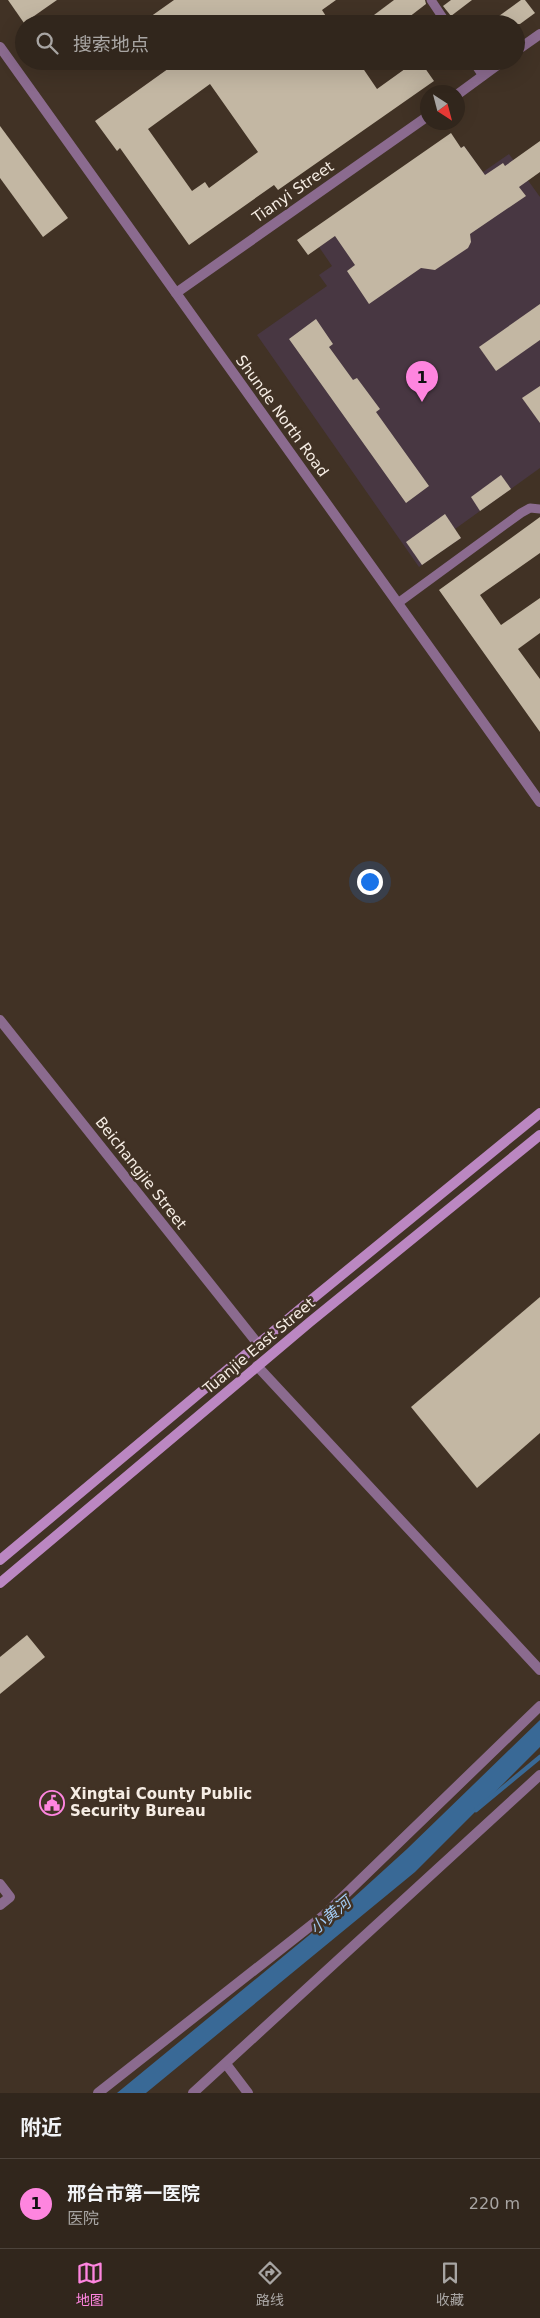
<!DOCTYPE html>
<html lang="zh">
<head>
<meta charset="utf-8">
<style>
  body { margin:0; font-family:"DejaVu Sans","Noto Sans SC",sans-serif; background:#3d3229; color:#f1f3f6 }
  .compass { position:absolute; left:420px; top:85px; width:45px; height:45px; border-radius:50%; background:#31261c; box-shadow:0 5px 20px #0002; rotate:144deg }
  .you { position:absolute; left:369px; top:881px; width:18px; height:18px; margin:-12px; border:4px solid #fff; border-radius:50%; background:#1a73e8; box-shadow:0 0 0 8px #1a73e833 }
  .badge { display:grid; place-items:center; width:32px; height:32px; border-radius:50%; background:#fe85df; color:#111; font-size:16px; font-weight:700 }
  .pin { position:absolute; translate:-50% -41px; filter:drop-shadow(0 1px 2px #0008) }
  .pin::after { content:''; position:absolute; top:26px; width:18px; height:15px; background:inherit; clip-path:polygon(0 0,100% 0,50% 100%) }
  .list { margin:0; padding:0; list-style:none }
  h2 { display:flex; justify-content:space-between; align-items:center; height:65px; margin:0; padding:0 20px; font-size:21px }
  h2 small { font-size:16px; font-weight:400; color:#a8a5a3 }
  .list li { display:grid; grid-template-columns:32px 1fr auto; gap:15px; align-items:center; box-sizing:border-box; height:90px; padding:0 20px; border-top:1px solid #4c433b }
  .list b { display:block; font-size:19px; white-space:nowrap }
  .list p { margin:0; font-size:16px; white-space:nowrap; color:#a8a5a3 }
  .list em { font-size:16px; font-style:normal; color:#a8a5a3 }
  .icon { flex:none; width:28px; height:28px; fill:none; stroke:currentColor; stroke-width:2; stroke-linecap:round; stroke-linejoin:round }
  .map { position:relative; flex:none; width:540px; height:2093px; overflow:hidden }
  .search { position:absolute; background:#31261c; box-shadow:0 5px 20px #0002; left:15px; right:15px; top:15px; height:55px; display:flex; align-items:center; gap:12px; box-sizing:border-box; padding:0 18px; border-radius:28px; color:#a8a5a3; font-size:19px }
  .sheet { height:155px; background:#31261c }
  nav { display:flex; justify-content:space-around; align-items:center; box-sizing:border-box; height:70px; border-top:1px solid #4c433b; background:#31261c; font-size:14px; color:#a8a5a3 }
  nav a { display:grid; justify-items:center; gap:2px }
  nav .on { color:#fe85df }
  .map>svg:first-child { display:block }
</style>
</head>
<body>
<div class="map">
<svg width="540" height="2093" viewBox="0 0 540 2093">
  <rect width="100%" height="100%" fill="#413225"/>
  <path fill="#483742" d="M 464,146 L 483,172 L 509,154 L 540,197 L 540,468 L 455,529 L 461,538 L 419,567 L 257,335 L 327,286 L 319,275 L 332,266 L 319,247 Z"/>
  <path fill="#396996" d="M 540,1720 L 540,1747 L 415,1872 L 146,2093 L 117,2093 L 341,1909 L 407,1849 Z"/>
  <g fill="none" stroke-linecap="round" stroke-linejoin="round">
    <path stroke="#396996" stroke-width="4.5" d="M 476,1810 L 540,1757"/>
  </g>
  <g fill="#c3b7a3" fill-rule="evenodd">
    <path d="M 8,0 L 57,0 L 24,23 Z"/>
    <path d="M 174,0 L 336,0 L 322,10 L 331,24 L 155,24 L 150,17 Z"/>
    <path d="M 394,0 L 425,0 L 426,4 L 400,24 L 362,24 Z"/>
    <path d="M 451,0 L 472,0 L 451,16 L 443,6 Z"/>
    <path d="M 521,0 L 525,0 L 535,13 L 520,24 L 488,24 Z"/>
    <path d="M 179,61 L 358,61 L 377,89 L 416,61 L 420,61 L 434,81 L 278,190 L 274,185 L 189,245 L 120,148 L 117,151 L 95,121 ZM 210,84 L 258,152 L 209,188 L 205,182 L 192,191 L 148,129 Z"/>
    <path d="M 0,126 L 68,218 L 43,237 L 0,178 Z"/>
    <path d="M 451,133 L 461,148 L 464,146 L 485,175 L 503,163 L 505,166 L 540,141 L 540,172 L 519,187 L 526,196 L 470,234 L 471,242 L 468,248 L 435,270 L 421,268 L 369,304 L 347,271 L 355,265 L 335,236 L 308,255 L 297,240 Z"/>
    <path d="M 540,304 L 540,340 L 496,371 L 479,347 Z"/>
    <path d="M 316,319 L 333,344 L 329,347 L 353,380 L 357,378 L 380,409 L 376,412 L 429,486 L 406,503 L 289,339 Z"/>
    <path d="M 540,386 L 540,423 L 522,398 Z"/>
    <path d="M 501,475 L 511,489 L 480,511 L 471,497 Z"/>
    <path d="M 445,514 L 461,538 L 422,565 L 406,542 Z"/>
    <path d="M 540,517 L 540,553 L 480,595 L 501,625 L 540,598 L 540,633 L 518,649 L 540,679 L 540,732 L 439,590 Z"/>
    <path d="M 540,1297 L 540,1433 L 477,1488 L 411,1407 Z"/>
    <path d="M 27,1635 L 45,1657 L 0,1694 L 0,1657 Z"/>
  </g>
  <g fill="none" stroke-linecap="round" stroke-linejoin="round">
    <g stroke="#8b6b8f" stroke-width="9">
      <path d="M 431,0 L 447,24"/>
      <path d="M 473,61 L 483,76"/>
      <path d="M 398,603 L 521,513 L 530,508 L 540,509"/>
    </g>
    <g stroke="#8b6b8f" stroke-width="10">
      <path d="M 0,1020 L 258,1344"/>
      <path d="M 257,1366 L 540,1670"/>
      <path d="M 0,1884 L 10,1897 L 0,1905"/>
      <path d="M 226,2064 L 248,2093"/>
      <path d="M 98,2093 L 323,1916 L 540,1706"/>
      <path d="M 193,2093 L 540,1775"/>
    </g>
    <g stroke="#8b6b8f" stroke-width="10">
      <path d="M 0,47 L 540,802"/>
      <path d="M 516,51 L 540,34"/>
      <path d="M 458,94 L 503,61"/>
      <path d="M 176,293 L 428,116"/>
    </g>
    <g stroke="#bb87c2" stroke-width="10">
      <path d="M 0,1560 L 300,1309 L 540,1113"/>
      <path d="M 0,1583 L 310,1322 L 540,1135"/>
    </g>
  </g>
  <defs>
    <symbol id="civic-ring" viewBox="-11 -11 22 22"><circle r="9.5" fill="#413225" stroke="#fe85df" stroke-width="1.5"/><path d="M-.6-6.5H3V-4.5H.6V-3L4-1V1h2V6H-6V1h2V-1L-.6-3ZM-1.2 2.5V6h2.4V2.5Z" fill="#fe85df"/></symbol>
  </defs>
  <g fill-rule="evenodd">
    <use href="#civic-ring" x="38" y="1789" width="28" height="28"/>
  </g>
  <g text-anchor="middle" stroke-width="5" stroke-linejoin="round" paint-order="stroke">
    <g font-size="15" fill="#f6ede4" stroke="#413225">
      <text transform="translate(293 192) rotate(-35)" y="5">Tianyi Street</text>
      <text transform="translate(282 416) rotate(54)" y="5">Shunde North Road</text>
      <text transform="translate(141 1173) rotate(52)" y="5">Beichangjie Street</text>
      <text transform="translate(259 1346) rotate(-40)" y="5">Tuanjie East Street</text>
    </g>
    <g font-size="15" font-weight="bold" fill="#f6ede4" stroke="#413225" text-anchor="start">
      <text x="70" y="1799">Xingtai County Public<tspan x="70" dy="17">Security Bureau</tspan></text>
    </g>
    <g font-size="16" font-style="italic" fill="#a2caf3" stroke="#413225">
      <text transform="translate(330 1915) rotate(-40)" y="6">小黄河</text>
    </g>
  </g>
</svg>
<svg class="compass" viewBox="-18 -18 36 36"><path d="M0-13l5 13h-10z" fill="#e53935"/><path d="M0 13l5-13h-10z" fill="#a8a5a3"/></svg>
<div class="you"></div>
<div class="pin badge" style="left:422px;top:402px">1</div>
<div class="search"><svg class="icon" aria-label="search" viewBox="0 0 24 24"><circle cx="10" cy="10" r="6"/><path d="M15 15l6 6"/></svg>搜索地点</div>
</div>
<section class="sheet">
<h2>附近<small></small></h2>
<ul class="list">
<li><span class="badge">1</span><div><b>邢台市第一医院</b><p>医院</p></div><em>220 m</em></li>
</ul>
</section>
<nav>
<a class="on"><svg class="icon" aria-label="map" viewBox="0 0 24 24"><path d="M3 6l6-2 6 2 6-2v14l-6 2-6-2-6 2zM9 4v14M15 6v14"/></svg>地图</a>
<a><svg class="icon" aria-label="directions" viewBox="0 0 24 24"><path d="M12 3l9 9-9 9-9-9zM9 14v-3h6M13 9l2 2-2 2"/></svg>路线</a>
<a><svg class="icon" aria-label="saved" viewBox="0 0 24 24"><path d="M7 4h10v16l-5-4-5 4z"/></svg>收藏</a>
</nav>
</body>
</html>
